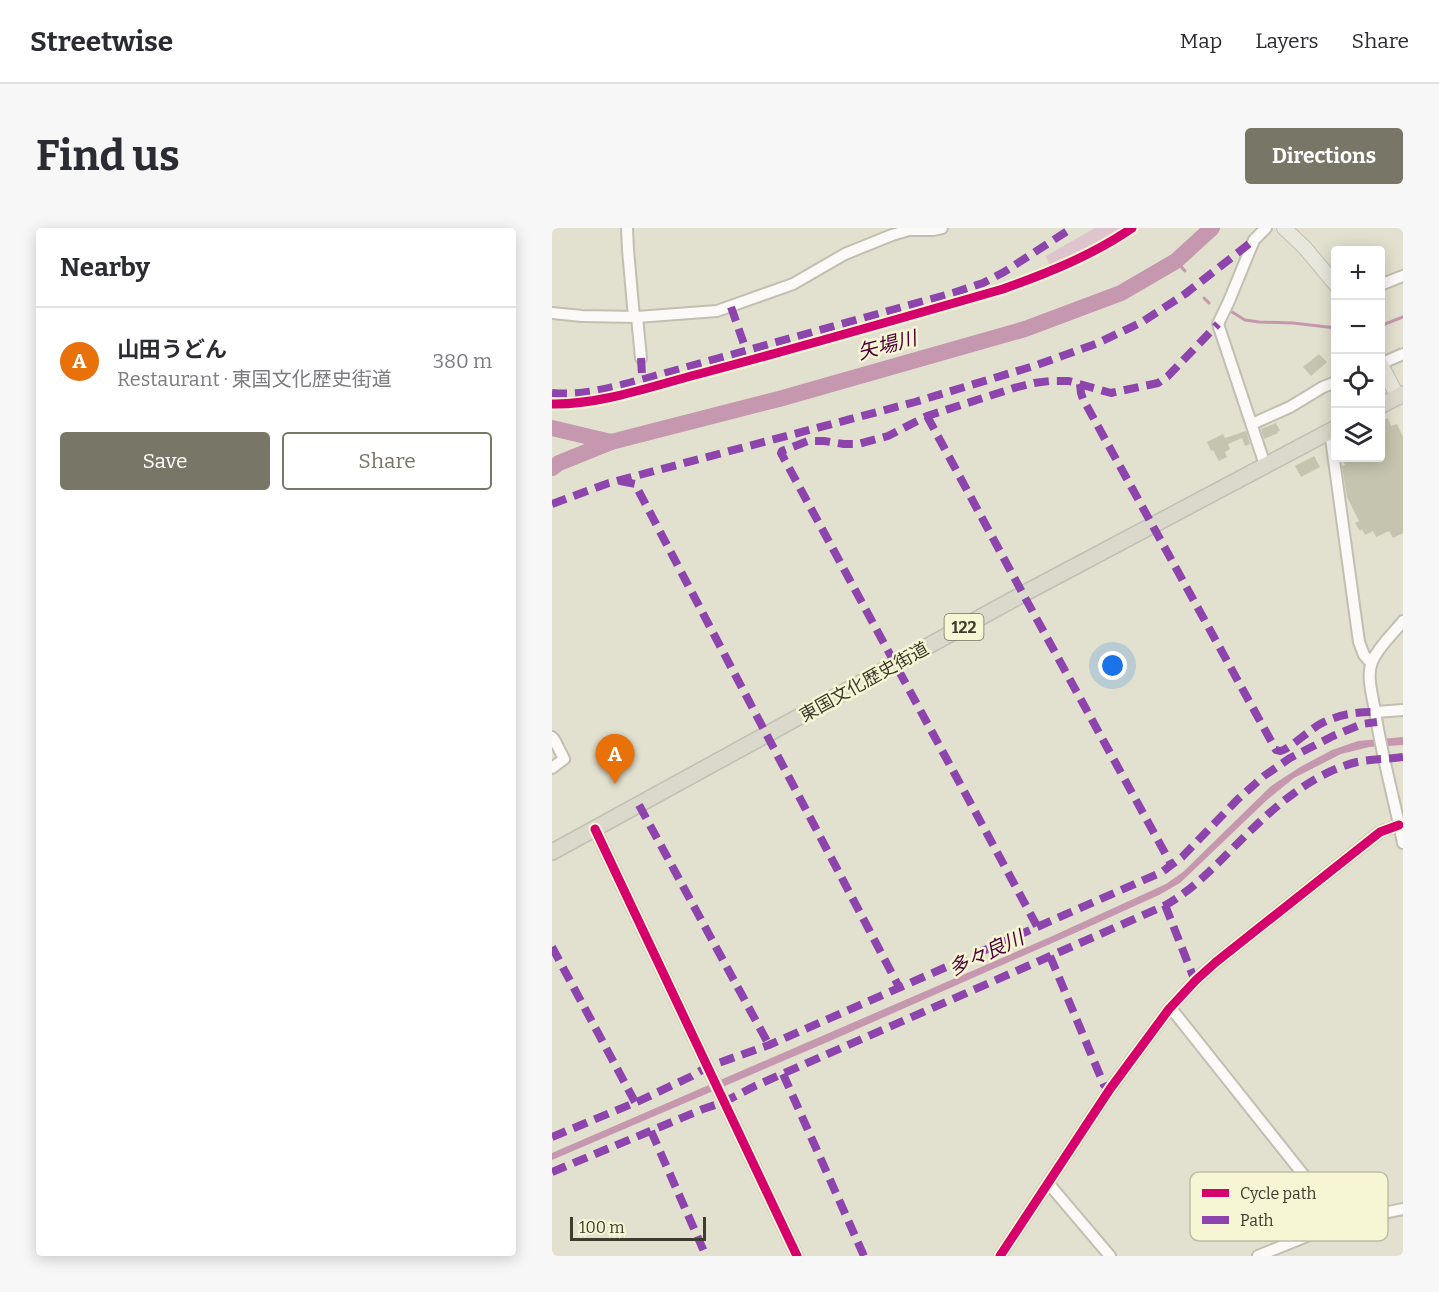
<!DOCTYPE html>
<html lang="en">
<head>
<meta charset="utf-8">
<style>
  body { margin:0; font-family:Bitter,"Noto Sans JP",serif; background:#f7f7f7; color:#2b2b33 }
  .controls { position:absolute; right:18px; top:18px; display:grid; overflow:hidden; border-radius:6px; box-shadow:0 3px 15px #0003 }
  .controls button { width:54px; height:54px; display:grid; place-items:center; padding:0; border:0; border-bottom:2px solid #e1e1e2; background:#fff; color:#2b2b33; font:30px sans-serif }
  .scale { position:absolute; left:18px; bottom:15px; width:136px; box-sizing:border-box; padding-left:6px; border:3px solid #3d3c2f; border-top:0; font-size:16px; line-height:21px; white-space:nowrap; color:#3d3c2f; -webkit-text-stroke:4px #f7f6d4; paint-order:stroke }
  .you { position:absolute; left:561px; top:438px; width:21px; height:21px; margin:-15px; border:4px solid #fff; border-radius:50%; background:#1a73e8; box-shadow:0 0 0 9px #1a73e833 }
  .badge { display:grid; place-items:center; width:39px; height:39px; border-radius:50%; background:#777667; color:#fff; font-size:20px; font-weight:700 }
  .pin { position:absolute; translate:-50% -50px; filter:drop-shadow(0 2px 3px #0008) }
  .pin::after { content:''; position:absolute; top:32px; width:21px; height:18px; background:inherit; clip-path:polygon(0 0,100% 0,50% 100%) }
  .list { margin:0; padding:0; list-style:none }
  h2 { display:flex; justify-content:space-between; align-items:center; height:78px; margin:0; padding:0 24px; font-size:26px }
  h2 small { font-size:20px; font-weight:400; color:#7c7c81 }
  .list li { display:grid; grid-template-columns:39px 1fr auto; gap:18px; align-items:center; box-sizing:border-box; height:108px; padding:0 24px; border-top:2px solid #e1e1e2 }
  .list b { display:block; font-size:22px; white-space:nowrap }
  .list p { margin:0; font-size:20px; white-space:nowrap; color:#7c7c81 }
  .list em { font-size:20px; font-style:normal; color:#7c7c81 }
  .actions { display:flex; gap:12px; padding:18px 24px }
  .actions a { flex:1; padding:14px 0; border:2px solid #777667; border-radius:6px; text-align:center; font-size:21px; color:#777667 }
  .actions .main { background:#777667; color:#fff }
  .icon { flex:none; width:33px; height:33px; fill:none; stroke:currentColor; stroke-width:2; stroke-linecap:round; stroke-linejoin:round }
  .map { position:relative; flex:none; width:851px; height:1028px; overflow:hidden; border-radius:6px }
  header { display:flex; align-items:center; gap:36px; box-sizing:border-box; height:84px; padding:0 30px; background:#fff; border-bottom:2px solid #e1e1e2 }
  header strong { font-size:28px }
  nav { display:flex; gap:33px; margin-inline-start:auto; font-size:21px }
  .intro { display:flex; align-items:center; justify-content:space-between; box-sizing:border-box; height:144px; padding:0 36px }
  h1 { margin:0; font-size:42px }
  .button { padding:15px 27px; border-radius:6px; background:#777667; color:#fff; font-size:21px; font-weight:700 }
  main { display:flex; gap:36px; padding:0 36px }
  aside { flex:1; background:#fff; border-radius:6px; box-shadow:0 3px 15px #0003 }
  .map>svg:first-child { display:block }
</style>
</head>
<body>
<header>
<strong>Streetwise</strong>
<nav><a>Map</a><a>Layers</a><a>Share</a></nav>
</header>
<div class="intro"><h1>Find us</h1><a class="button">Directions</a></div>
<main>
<aside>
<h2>Nearby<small></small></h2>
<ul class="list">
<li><span class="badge" style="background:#e8710a">A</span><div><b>山田うどん</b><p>Restaurant · 東国文化歴史街道</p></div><em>380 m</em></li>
</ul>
<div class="actions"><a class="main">Save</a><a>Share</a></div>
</aside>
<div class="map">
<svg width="851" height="1028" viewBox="0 0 851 1028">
  <rect width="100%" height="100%" fill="#e2e1cf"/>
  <path fill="#dec4cc" d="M 543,0 L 576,0 L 562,10 L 560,7 L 498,39 L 494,28 Z"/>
  <path fill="#c698af" d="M 851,509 L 851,517 L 817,519 L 789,526 L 742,550 L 715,572 L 628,655 L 607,667 L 532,701 L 278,813 L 0,932 L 0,925 L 496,710 L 614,656 L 631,644 L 719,558 L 748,539 L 780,522 L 806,513 Z"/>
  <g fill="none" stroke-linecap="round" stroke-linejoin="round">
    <g stroke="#c698af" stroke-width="3">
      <path d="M 624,33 L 633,43"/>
      <path d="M 652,70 L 657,75"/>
      <path d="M 680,84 L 693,92 L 707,94 L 741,95 L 784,100"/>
      <path d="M 828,98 L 851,89"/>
    </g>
    <g stroke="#c698af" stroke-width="16">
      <path d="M 0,200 L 59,214 L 227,171 L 473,101 L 569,65 L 624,33 L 660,0"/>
      <path d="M 0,240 L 7,235 L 59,214"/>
    </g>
  </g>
  <g fill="#c5c4ae">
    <path d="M 767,126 L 775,134 L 759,148 L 751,139 Z"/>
    <path d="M 836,190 L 839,198 L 845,196 L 851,209 L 851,305 L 841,310 L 837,303 L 824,309 L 821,303 L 813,307 L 810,301 L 808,303 L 803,295 L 807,293 L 795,269 L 790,238 L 793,237 L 790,230 L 828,230 L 828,193 Z"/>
    <path d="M 724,195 L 728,203 L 725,204 L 726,205 L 712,211 L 709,201 Z"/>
    <path d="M 694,203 L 698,216 L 693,218 L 690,210 L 676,216 L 678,221 L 673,224 L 675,229 L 667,233 L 661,222 L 659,223 L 655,214 L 671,206 L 673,210 Z"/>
    <path d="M 762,228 L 768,239 L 749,249 L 743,238 Z"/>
  </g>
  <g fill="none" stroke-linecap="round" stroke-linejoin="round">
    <defs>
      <g id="minor">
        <path d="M 75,0 L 76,22 L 82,89"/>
        <path d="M 828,57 L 851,48"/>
        <path d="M 0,85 L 30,88 L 85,89 L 165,83 L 241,56 L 293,26 L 340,7 L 357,2 L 381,2 L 390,0"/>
        <path d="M 85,89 L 89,130"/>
        <path d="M 828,136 L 851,126"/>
        <path d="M 700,196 L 738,179 L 771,159 L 784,154"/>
        <path d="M 778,203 L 807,414 L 812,427 L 819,435"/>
        <path d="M 713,237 L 666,96 L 677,73 L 702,12 L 714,0"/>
        <path d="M 851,393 C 841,406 826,419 820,434 C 814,449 821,468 823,484 C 830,528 842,571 851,615"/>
        <path d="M 824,484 L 851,482"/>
        <path d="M 0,509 L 3,513 L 12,531 L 0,540"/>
        <path d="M 43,601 L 245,1028"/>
        <path d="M 617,781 L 622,784 L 789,994"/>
        <path d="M 496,955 L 558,1028"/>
        <path d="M 448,1028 L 558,861 L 617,781 L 644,752 L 664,734 L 828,604 L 847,597"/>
        <path d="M 706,1028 L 789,994 L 851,981"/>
      </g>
      <g id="major">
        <path d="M 732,0 L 753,20 L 784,57"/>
        <path d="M 828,135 L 846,169"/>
      </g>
      <g id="highway">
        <path d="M 828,178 L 851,166"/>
        <path d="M 0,624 L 471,366 L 784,200"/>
      </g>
    </defs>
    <use href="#minor" stroke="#c0bfb1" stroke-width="14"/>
    <use href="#major" stroke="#bfbfb5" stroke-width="16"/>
    <use href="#highway" stroke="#bfbfb5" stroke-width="18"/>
    <use href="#minor" stroke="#fbfaf8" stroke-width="10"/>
    <use href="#major" stroke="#e7e7dd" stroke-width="14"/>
    <use href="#highway" stroke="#dad9cb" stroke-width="15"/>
    <g stroke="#8e44ad" stroke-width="8" stroke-dasharray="15 8" stroke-linecap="butt">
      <path d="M 179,79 L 193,119"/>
      <path d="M 89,130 L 90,147 L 92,151"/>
      <path d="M 528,156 L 529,165 L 531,171 L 724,522 C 725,522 727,523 728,523 C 737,522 760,499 772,494 C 789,486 805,484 824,484"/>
      <path d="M 0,165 C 32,168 62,159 92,151 L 401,65 L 431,55 L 452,44 L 520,0"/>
      <path d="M 375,188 L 471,366 L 619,636"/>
      <path d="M 68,253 L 83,256 L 346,757"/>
      <path d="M 0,276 L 57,255 L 363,174 L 485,137 L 546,115 L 590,94 L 633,66 L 702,12"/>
      <path d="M 87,577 L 217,817"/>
      <path d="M 613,677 L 643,753"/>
      <path d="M 485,698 L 229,225 L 230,223 L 256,213 L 272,213 L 292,216 L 306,216 L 336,208 L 375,188 L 462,160 L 482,155 L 498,153 L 517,153 L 559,165 L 606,155 L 616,148 L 666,96"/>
      <path d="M 0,719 L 83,874"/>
      <path d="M 498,728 L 552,857 L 558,861"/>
      <path d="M 231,846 L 312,1028"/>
      <path d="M 99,903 L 154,1028"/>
      <path d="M 0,909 L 87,873 L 140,848 L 155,839 L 217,817 L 610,644 L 630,629 L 685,572 L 712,548 L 738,530 L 781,508 L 810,496 L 825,494"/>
      <path d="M 0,944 L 151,881 L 172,874 L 203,858 L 612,678 C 641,662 662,639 685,616 C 719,582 757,546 805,534 C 820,531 836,531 851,529"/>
    </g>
    <defs>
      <g id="cycleway">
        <path d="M 0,176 C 48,177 100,158 147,146 C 249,119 350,90 451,61 C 496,45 541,27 580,0"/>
        <path d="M 43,601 L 245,1028"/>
        <path d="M 448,1028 L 558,861 L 617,781 L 644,752 L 664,734 L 828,604 L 847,597"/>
      </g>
    </defs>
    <use href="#cycleway" stroke="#f7f6d4" stroke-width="13"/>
    <use href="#cycleway" stroke="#d6006c" stroke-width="9"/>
  </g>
  <g text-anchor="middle" stroke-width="5" stroke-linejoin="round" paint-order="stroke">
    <rect fill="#f7f6d4" stroke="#757460" stroke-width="1.5" x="392.5" y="386" width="39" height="26" rx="4.5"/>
    <g font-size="16" font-weight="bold" fill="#3d3c2f">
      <text x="412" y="405">122</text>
    </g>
    <g font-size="18" fill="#3d3c2f" stroke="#f7f6d4">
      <text transform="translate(312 454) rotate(-29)" y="6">東国文化歴史街道</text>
    </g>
    <g font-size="20" font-style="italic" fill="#4f003b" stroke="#f7f6d4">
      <text transform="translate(335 117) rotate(-15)" y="7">矢場川</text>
      <text transform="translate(434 725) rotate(-25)" y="7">多々良川</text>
    </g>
  </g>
  <rect x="638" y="944" width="198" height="69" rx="9" fill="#f7f6d4" stroke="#bfbea2" stroke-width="1.5"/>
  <rect x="650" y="961" width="27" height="8" fill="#d6006c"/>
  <rect x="650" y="988" width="27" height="8" fill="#8e44ad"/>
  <g font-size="16" fill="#3d3c2f">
    <text x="688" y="971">Cycle path</text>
    <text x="688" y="998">Path</text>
  </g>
</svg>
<div class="controls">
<button>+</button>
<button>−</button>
<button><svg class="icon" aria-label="locate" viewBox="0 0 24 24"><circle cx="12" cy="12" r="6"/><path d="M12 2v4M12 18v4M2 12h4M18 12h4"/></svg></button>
<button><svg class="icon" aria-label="layers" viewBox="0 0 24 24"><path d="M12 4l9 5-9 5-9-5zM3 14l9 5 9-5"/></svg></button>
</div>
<div class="scale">100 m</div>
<div class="you"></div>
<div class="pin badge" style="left:63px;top:556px;background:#e8710a">A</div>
</div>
</main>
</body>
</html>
